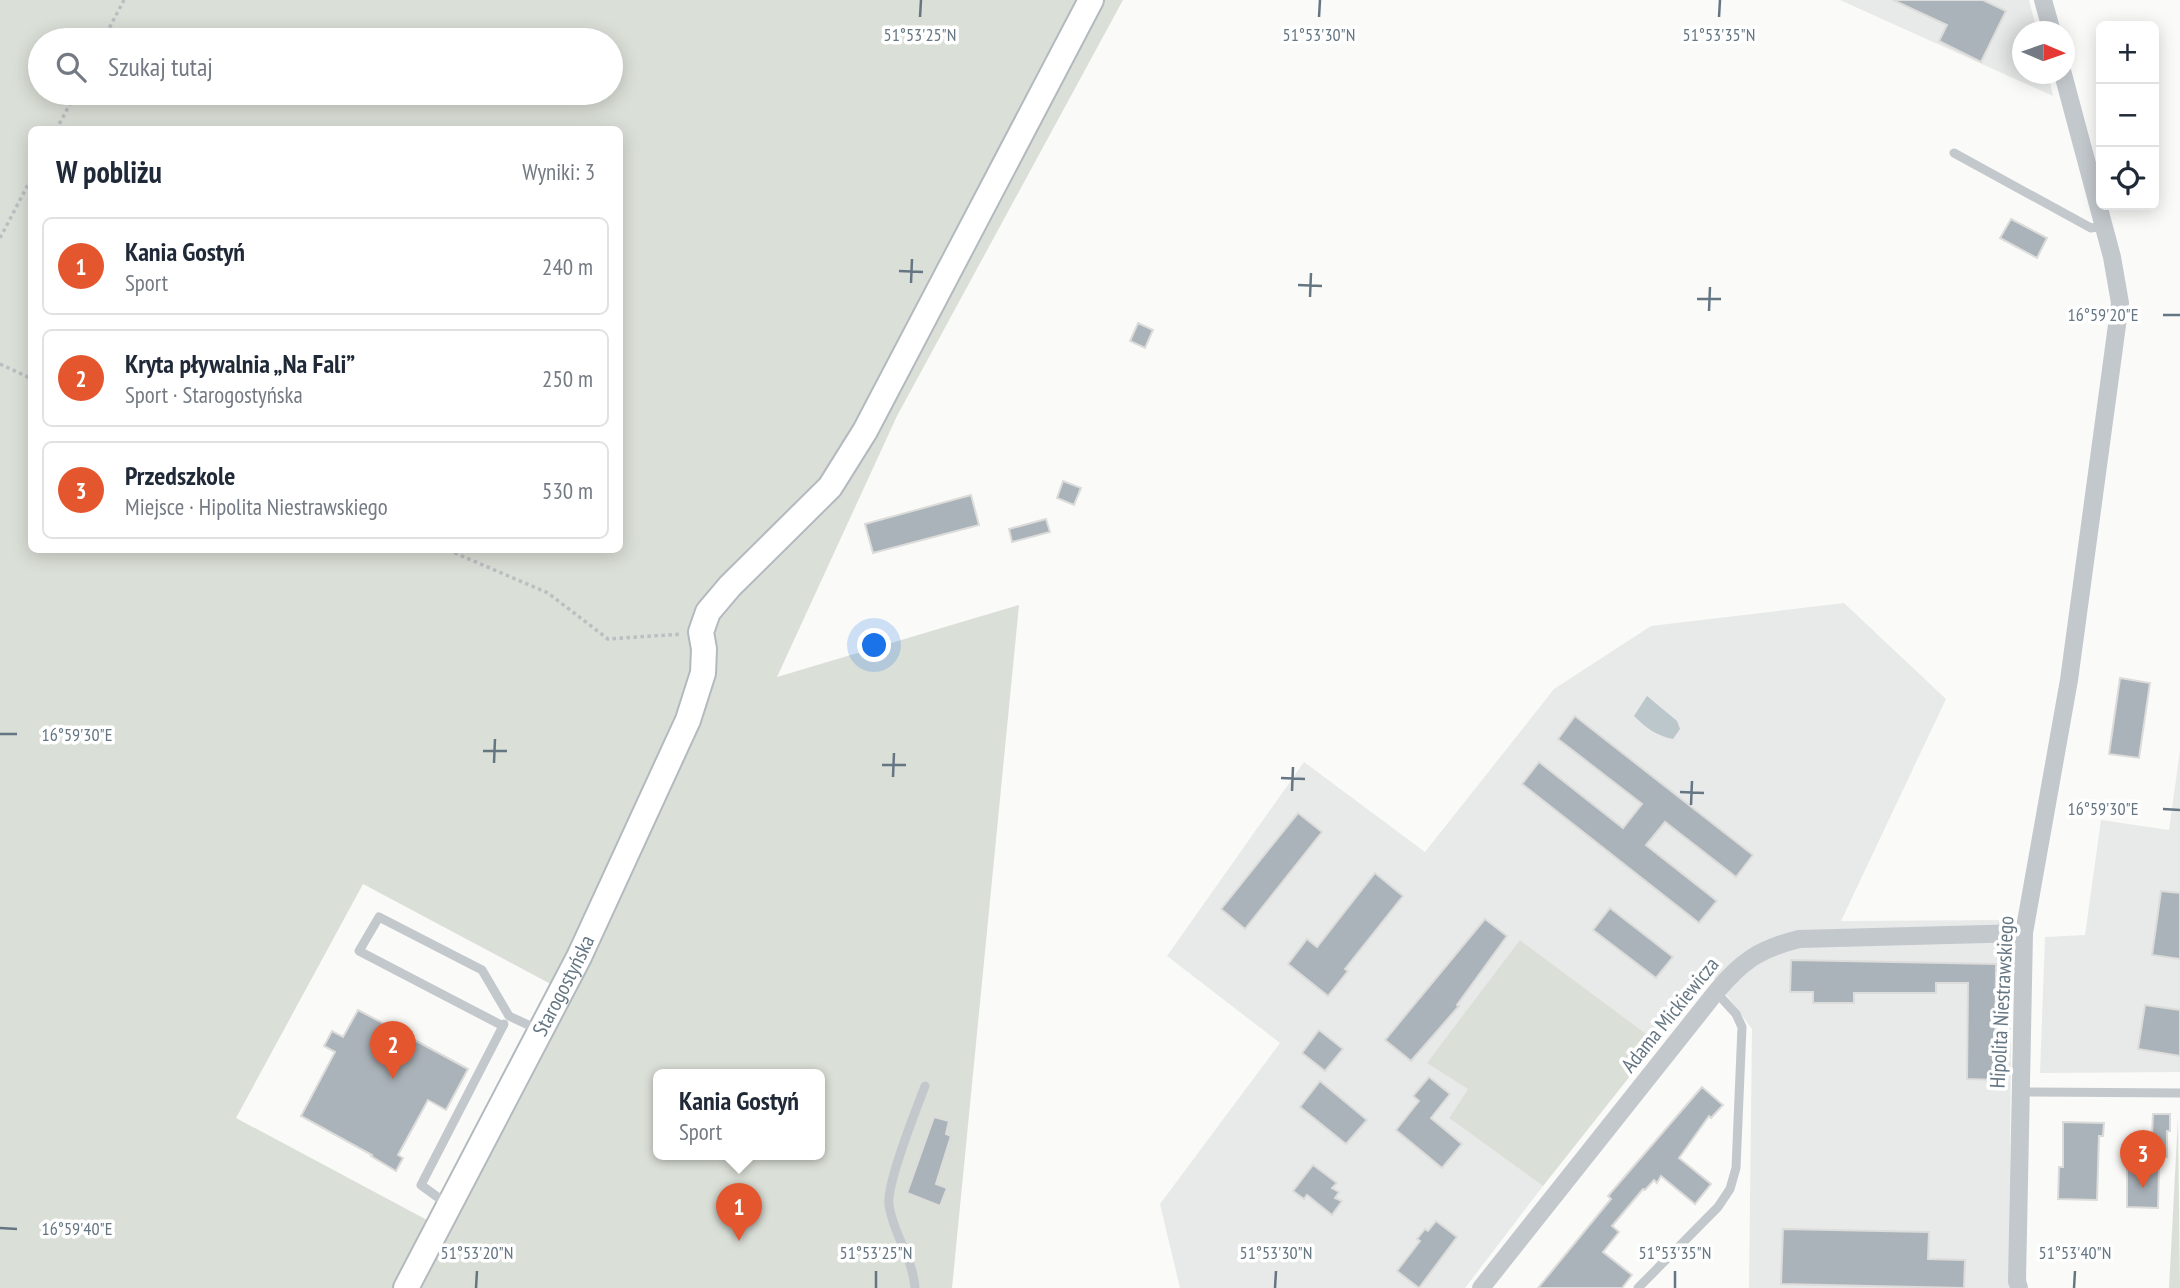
<!DOCTYPE html>
<html lang="pl">
<head>
<meta charset="utf-8">
<style>
  body { margin:0; font-family:"PT Sans Narrow",sans-serif; background:#f6f6f7; color:#1f2937 }
  .controls { position:absolute; right:21px; top:21px; display:grid; overflow:hidden; border-radius:10px; box-shadow:0 4px 18px #0003 }
  .controls button { width:63px; height:63px; display:grid; place-items:center; padding:0; border:0; border-bottom:2px solid #e0e1e3; background:#fff; color:#1f2937; font:35px sans-serif }
  .compass { position:absolute; left:2012px; top:21px; width:63px; height:63px; border-radius:50%; background:#fff; box-shadow:0 4px 18px #0003; rotate:92deg }
  .you { position:absolute; left:875px; top:646px; width:24px; height:24px; margin:-18px; border:5px solid #fff; border-radius:50%; background:#1a73e8; box-shadow:0 0 0 10px #1a73e833 }
  .badge { display:grid; place-items:center; width:46px; height:46px; border-radius:50%; background:#e4572e; color:#fff; font-size:23px; font-weight:700 }
  .pin { position:absolute; translate:-50% -58px; filter:drop-shadow(0 2px 4px #0008) }
  .pin::after { content:''; position:absolute; top:37px; width:24px; height:21px; background:inherit; clip-path:polygon(0 0,100% 0,50% 100%) }
  .popup { position:absolute; left:653px; top:1069px; width:172px; height:91px; box-sizing:border-box; display:grid; place-content:center; border-radius:10px; background:#fff; filter:drop-shadow(0 2px 5px #0005); font-size:23px; white-space:nowrap; color:#747a83 }
  .popup b { font-size:26px; color:#1f2937 }
  .popup::after { content:''; position:absolute; left:50%; top:100%; margin-left:-14px; border:14px solid transparent; border-top-color:#fff }
  .list { margin:0; padding:0; list-style:none }
  h2 { display:flex; justify-content:space-between; align-items:center; height:91px; margin:0; padding:0 28px; font-size:30px }
  h2 small { font-size:23px; font-weight:400; color:#747a83 }
  .list li { display:grid; grid-template-columns:46px 1fr auto; gap:21px; align-items:center; box-sizing:border-box; height:98px; margin:0 14px 14px; padding:0 14px; border:2px solid #e0e1e3; border-radius:10px }
  .list b { display:block; font-size:26px; white-space:nowrap }
  .list p { margin:0; font-size:23px; white-space:nowrap; color:#747a83 }
  .list em { font-size:23px; font-style:normal; color:#747a83 }
  .icon { flex:none; width:38px; height:38px; fill:none; stroke:currentColor; stroke-width:2; stroke-linecap:round; stroke-linejoin:round }
  .map { position:relative; flex:none; width:2180px; height:1288px; overflow:hidden }
  .search { position:absolute; background:#fff; box-shadow:0 4px 18px #0003; left:28px; top:28px; width:595px; height:77px; display:flex; align-items:center; gap:18px; box-sizing:border-box; padding:0 24px; border-radius:38px; color:#747a83; font-size:26px }
  .panel { position:absolute; background:#fff; box-shadow:0 4px 18px #0003; left:28px; top:126px; width:595px; height:427px; border-radius:10px }
  .map>svg:first-child { display:block }
</style>
</head>
<body>
<div class="map">
<svg width="2180" height="1288" viewBox="0 0 2180 1288">
  <rect width="100%" height="100%" fill="#fafaf8"/>
  <g fill="#e8e9e9">
    <path d="M 1840,0 L 2029,0 L 2037,31 L 2022,32 L 2022,74 L 2048,74 L 2053,96 Z"/>
    <path d="M 1844,603 L 1946,699 L 1841,921 L 2012,920 L 2009,1288 L 1749,1288 L 1752,1029 L 1712,976 L 1657,1042 L 1520,940 L 1468,1089 L 1449,1118 L 1543,1186 L 1465,1288 L 1180,1288 L 1160,1204 L 1280,1043 L 1167,956 L 1304,762 L 1425,852 L 1554,689 L 1651,626 Z"/>
    <path d="M 2180,751 L 2180,1072 L 2040,1073 L 2045,937 L 2085,935 L 2101,820 L 2169,830 Z"/>
  </g>
  <g fill="#dadfd7" fill-rule="evenodd">
    <path d="M 0,0 L 1123,0 L 897,416 L 777,677 L 1019,605 L 952,1288 L 0,1288 ZM 40,40 L 611,40 L 611,93 L 40,93 ZM 32,130 L 620,130 L 620,550 L 32,550 ZM 363,884 L 564,991 L 442,1228 L 236,1118 ZM 658,1075 L 820,1075 L 820,1155 L 658,1155 Z"/>
    <path d="M 1520,940 L 1657,1042 L 1543,1186 L 1449,1118 L 1468,1089 L 1427,1063 Z"/>
    <path d="M 2178,1118 L 2180,1288 L 2169,1288 Z"/>
  </g>
  <path fill="#bbc7cb" d="M 1647,696 L 1677,721 L 1680,729 L 1673,739 C 1657,736 1646,728 1634,716 Z"/>
  <g fill="#aab3b9" stroke="#dcdcda" stroke-width="2">
    <path d="M 1893,0 L 1983,0 L 2006,11 L 1981,62 L 1939,41 L 1947,25 Z"/>
    <path d="M 2011,219 L 2047,238 L 2037,258 L 2000,238 Z"/>
    <path d="M 1138,323 L 1153,330 L 1145,348 L 1130,341 Z"/>
    <path d="M 1063,481 L 1081,488 L 1074,505 L 1057,498 Z"/>
    <path d="M 971,495 L 979,525 L 873,553 L 865,524 Z"/>
    <path d="M 1046,519 L 1050,532 L 1012,542 L 1009,529 Z"/>
    <path d="M 2120,678 L 2150,683 L 2139,758 L 2109,754 Z"/>
    <path d="M 1575,716 L 1753,855 L 1736,877 L 1665,822 L 1646,845 L 1717,901 L 1699,923 L 1522,784 L 1539,762 L 1623,828 L 1642,804 L 1558,739 Z"/>
    <path d="M 1298,813 L 1322,832 L 1245,929 L 1221,909 Z"/>
    <path d="M 1375,873 L 1403,896 L 1345,969 L 1348,971 L 1328,996 L 1288,964 L 1307,939 L 1317,947 Z"/>
    <path d="M 2161,891 L 2180,893 L 2180,959 L 2152,955 Z"/>
    <path d="M 1610,908 L 1673,957 L 1656,978 L 1593,930 Z"/>
    <path d="M 1485,919 L 1507,936 L 1457,1005 L 1459,1006 L 1411,1061 L 1385,1040 Z"/>
    <path d="M 1791,960 L 1996,964 L 1995,1080 L 1967,1079 L 1968,983 L 1936,983 L 1936,993 L 1854,993 L 1854,1003 L 1813,1003 L 1813,992 L 1790,992 Z"/>
    <path d="M 2145,1005 L 2180,1010 L 2180,1056 L 2138,1049 Z"/>
    <path d="M 358,1010 L 390,1027 L 393,1022 L 412,1032 L 409,1037 L 468,1069 L 446,1110 L 428,1100 L 398,1155 L 403,1158 L 396,1171 L 371,1156 L 372,1155 L 301,1116 L 335,1052 L 324,1046 L 332,1031 L 343,1037 Z"/>
    <path d="M 1319,1030 L 1343,1049 L 1325,1071 L 1302,1053 Z"/>
    <path d="M 1429,1077 L 1450,1094 L 1431,1118 L 1462,1144 L 1442,1168 L 1396,1130 L 1419,1101 L 1413,1096 Z"/>
    <path d="M 1320,1081 L 1367,1120 L 1346,1144 L 1300,1107 Z"/>
    <path d="M 1702,1087 L 1723,1105 L 1711,1118 L 1709,1116 L 1679,1158 L 1711,1184 L 1695,1204 L 1661,1176 L 1657,1183 L 1654,1180 L 1645,1190 L 1643,1189 L 1612,1226 L 1619,1232 L 1603,1252 L 1632,1275 L 1622,1288 L 1538,1288 L 1611,1199 L 1608,1196 Z"/>
    <path d="M 2153,1114 L 2170,1114 L 2170,1131 L 2167,1131 L 2167,1157 L 2151,1157 Z"/>
    <path d="M 934,1117 L 949,1121 L 946,1134 L 951,1136 L 936,1184 L 947,1188 L 940,1206 L 907,1193 Z"/>
    <path d="M 2063,1122 L 2104,1123 L 2103,1136 L 2099,1136 L 2097,1200 L 2058,1199 L 2059,1167 L 2063,1167 Z"/>
    <path d="M 1313,1165 L 1337,1183 L 1332,1188 L 1339,1192 L 1335,1198 L 1342,1201 L 1332,1215 L 1307,1195 L 1304,1199 L 1293,1191 Z"/>
    <path d="M 2127,1167 L 2159,1168 L 2158,1208 L 2127,1207 Z"/>
    <path d="M 1436,1221 L 1457,1237 L 1419,1288 L 1397,1271 L 1420,1241 L 1417,1239 L 1425,1229 L 1428,1231 Z"/>
    <path d="M 1783,1229 L 1929,1232 L 1928,1259 L 1965,1260 L 1964,1288 L 1781,1284 Z"/>
  </g>
  <g fill="none" stroke-linecap="round" stroke-linejoin="round">
    <defs>
      <g id="secondary">
        <path id="s1" d="M 406,1288 L 579,957 L 688,720 L 703,673 L 704,649 L 701,632 L 708,612 L 730,586 L 830,487 L 865,431 L 1091,0"/>
      </g>
    </defs>
    <use href="#secondary" stroke="#b3babf" stroke-width="28"/>
    <g stroke="#bbbfc2" stroke-width="3.5" stroke-dasharray="3.5 3.5" stroke-linecap="butt">
      <path d="M 103,40 L 124,0"/>
      <path d="M 56,130 L 76,93"/>
      <path d="M 0,238 L 32,177"/>
      <path d="M 0,364 L 32,379"/>
      <path d="M 448,550 L 548,593 L 608,639 L 682,634"/>
    </g>
    <g stroke="#c3c8cc" stroke-width="9">
      <path d="M 1954,153 L 2091,228 L 2104,226"/>
      <path d="M 503,1026 L 359,951 L 379,917 L 482,970 L 509,1016 L 539,1030"/>
      <path d="M 2020,1092 L 2180,1093"/>
      <path d="M 447,1204 L 421,1185 L 504,1024"/>
      <path d="M 915,1288 C 913,1258 893,1234 889,1205 C 886,1184 916,1110 925,1086"/>
      <path d="M 1638,1288 L 1718,1207 L 1730,1189 L 1736,1168 L 1742,1027 L 1736,1014 L 1716,992"/>
    </g>
    <g stroke="#c3c8cc" stroke-width="18">
      <path d="M 2043,0 L 2052,32"/>
      <path d="M 1481,1288 L 1716,992 C 1742,961 1759,949 1799,939 L 2024,933"/>
      <path d="M 2019,1288 L 2017,1281 L 2024,933 L 2069,680 L 2120,303 L 2112,257 L 2063,74"/>
    </g>
    <use href="#secondary" stroke="#fff" stroke-width="24"/>
  </g>
  <path fill="none" stroke="#657683" stroke-width="2.5" d="M 920,17 L 921,0M 1319,17 L 1320,0M 1719,17 L 1720,0M 899,271 L 923,272M 911,283 L 912,259M 1298,285 L 1322,286M 1310,297 L 1311,273M 1697,299 L 1721,299M 1709,311 L 1710,287M 2163,315 L 2180,315M 0,734 L 17,734M 483,751 L 507,751M 494,763 L 495,739M 882,765 L 906,765M 893,777 L 894,753M 1281,778 L 1305,779M 1292,791 L 1293,767M 1680,792 L 1704,793M 1691,805 L 1692,781M 2163,809 L 2180,810M 0,1228 L 17,1229M 476,1288 L 477,1271M 876,1288 L 876,1271M 1275,1288 L 1276,1271M 1675,1288 L 1675,1271M 2074,1288 L 2075,1271"/>
  <g text-anchor="middle" stroke-width="7" stroke-linejoin="round" paint-order="stroke">
    <g font-size="21" fill="#657683" stroke="#fff">
      <text dy="7" stroke="none"><textPath href="#s1" startOffset="341">Starogostyńska</textPath></text>
      <text transform="translate(2002 1002) rotate(-87)" y="7">Hipolita Niestrawskiego</text>
      <text transform="translate(1670 1015) rotate(-51)" y="7">Adama Mickiewicza</text>
    </g>
  </g>
  <g font-size="18" text-anchor="middle" fill="#657683" stroke="#fff" stroke-width="7" stroke-linejoin="round" paint-order="stroke">
    <text x="920" y="41">51°53'25"N</text>
    <text x="1319" y="41">51°53'30"N</text>
    <text x="1719" y="41">51°53'35"N</text>
    <text x="2103" y="321">16°59'20"E</text>
    <text x="77" y="741">16°59'30"E</text>
    <text x="2103" y="815">16°59'30"E</text>
    <text x="77" y="1235">16°59'40"E</text>
    <text x="477" y="1259">51°53'20"N</text>
    <text x="876" y="1259">51°53'25"N</text>
    <text x="1276" y="1259">51°53'30"N</text>
    <text x="1675" y="1259">51°53'35"N</text>
    <text x="2075" y="1259">51°53'40"N</text>
  </g>
</svg>
<div class="controls">
<button>+</button>
<button>−</button>
<button><svg class="icon" aria-label="locate" viewBox="0 0 24 24"><circle cx="12" cy="12" r="6"/><path d="M12 2v4M12 18v4M2 12h4M18 12h4"/></svg></button>
</div>
<svg class="compass" viewBox="-18 -18 36 36"><path d="M0-13l5 13h-10z" fill="#e53935"/><path d="M0 13l5-13h-10z" fill="#747a83"/></svg>
<div class="you"></div>
<div class="pin badge" style="left:739px;top:1241px">1</div>
<div class="popup"><b>Kania Gostyń</b>Sport</div>
<div class="pin badge" style="left:393px;top:1079px">2</div>
<div class="pin badge" style="left:2143px;top:1188px">3</div>
<div class="search"><svg class="icon" aria-label="search" viewBox="0 0 24 24"><circle cx="10" cy="10" r="6"/><path d="M15 15l6 6"/></svg>Szukaj tutaj</div>
<section class="panel">
<h2>W pobliżu<small>Wyniki: 3</small></h2>
<ul class="list">
<li><span class="badge">1</span><div><b>Kania Gostyń</b><p>Sport</p></div><em>240 m</em></li>
<li><span class="badge">2</span><div><b>Kryta pływalnia „Na Fali”</b><p>Sport · Starogostyńska</p></div><em>250 m</em></li>
<li><span class="badge">3</span><div><b>Przedszkole</b><p>Miejsce · Hipolita Niestrawskiego</p></div><em>530 m</em></li>
</ul>
</section>
</div>
</body>
</html>
